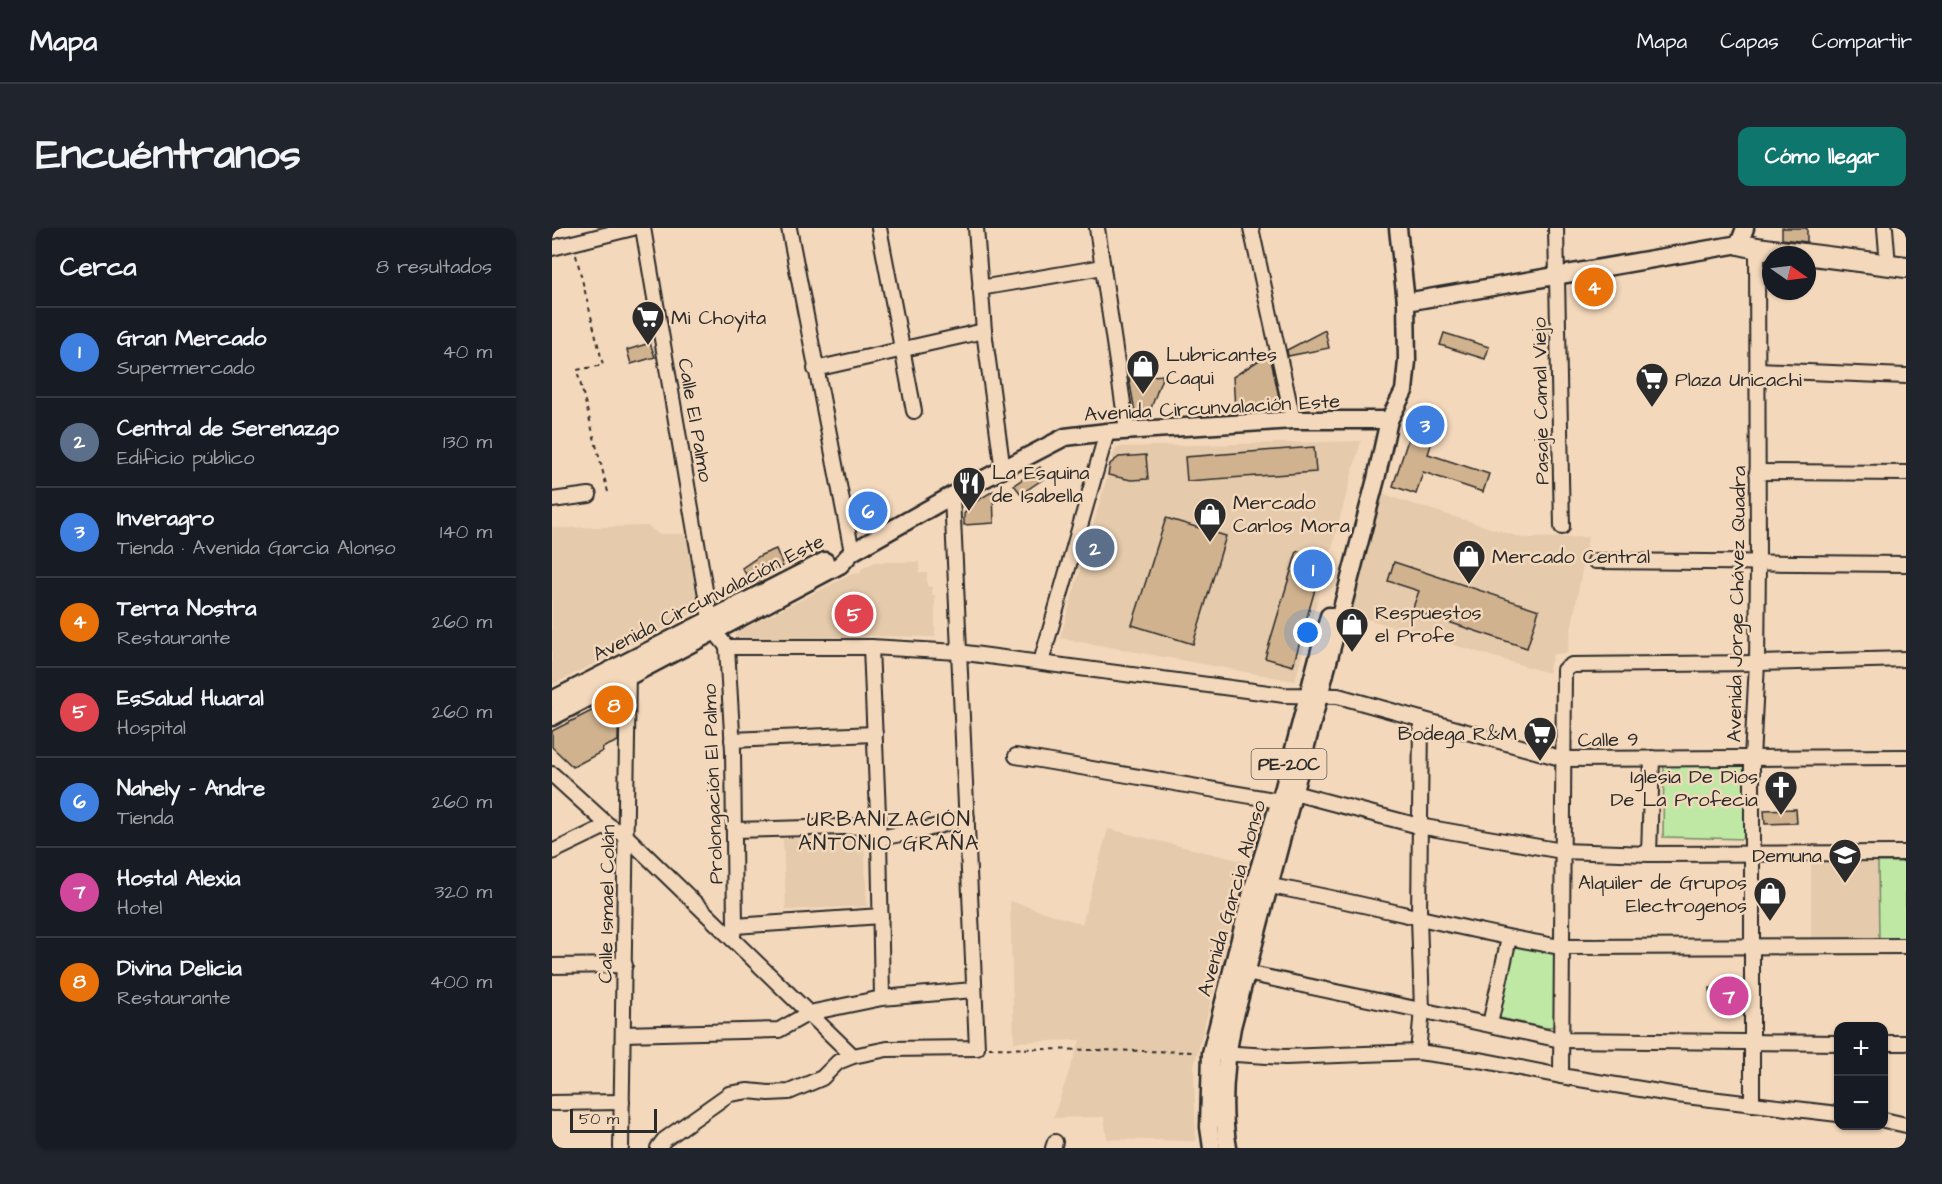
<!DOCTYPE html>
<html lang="es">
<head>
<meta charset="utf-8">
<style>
  body { margin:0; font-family:"Architects Daughter",sans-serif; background:#20242c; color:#f1f3f6 }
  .controls { position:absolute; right:18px; bottom:18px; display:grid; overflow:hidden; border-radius:12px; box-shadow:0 2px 4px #0004 }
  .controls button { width:54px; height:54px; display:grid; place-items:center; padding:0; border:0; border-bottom:2px solid #363941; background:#171b24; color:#f1f3f6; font:30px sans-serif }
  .compass { position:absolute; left:1210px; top:18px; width:54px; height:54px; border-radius:50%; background:#171b24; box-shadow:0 2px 4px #0004; rotate:104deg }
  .scale { position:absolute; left:18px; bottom:15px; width:87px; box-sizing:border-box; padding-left:6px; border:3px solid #2b2b2b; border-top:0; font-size:16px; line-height:21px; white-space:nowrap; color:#2b2b2b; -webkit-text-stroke:4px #f4d8bb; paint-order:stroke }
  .you { position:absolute; left:756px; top:405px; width:21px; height:21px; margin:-15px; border:4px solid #fff; border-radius:50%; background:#1a73e8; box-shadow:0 0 0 9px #1a73e833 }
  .badge { display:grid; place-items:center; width:39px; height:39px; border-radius:50%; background:#0f766e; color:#fff; font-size:20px; font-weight:700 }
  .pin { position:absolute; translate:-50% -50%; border:3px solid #fff; box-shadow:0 2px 6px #0006 }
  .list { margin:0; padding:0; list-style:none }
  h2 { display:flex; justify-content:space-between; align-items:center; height:78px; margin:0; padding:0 24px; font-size:26px }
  h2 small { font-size:20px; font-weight:400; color:#9ea1a6 }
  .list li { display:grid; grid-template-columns:39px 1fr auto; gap:18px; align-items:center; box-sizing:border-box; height:90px; padding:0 24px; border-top:2px solid #363941 }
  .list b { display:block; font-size:22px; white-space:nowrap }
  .list p { margin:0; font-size:20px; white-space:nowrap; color:#9ea1a6 }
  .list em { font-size:20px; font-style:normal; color:#9ea1a6 }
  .map { position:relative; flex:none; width:1354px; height:920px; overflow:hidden; border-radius:12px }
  header { display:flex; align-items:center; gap:36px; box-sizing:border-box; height:84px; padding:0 30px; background:#171b24; border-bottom:2px solid #363941 }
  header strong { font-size:28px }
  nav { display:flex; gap:33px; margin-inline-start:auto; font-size:21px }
  .intro { display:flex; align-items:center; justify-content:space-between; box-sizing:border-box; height:144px; padding:0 36px }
  h1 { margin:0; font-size:42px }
  .button { padding:15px 27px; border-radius:12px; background:#0f766e; color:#fff; font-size:21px; font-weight:700 }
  main { display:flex; gap:36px; padding:0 36px }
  aside { flex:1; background:#171b24; border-radius:12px; box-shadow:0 2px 4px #0004 }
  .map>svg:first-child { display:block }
</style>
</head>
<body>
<header>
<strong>Mapa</strong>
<nav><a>Mapa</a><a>Capas</a><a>Compartir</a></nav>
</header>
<div class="intro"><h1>Encuéntranos</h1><a class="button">Cómo llegar</a></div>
<main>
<aside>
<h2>Cerca<small>8 resultados</small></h2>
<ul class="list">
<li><span class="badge" style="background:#3f7fe0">1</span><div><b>Gran Mercado</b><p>Supermercado</p></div><em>40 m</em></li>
<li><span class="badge" style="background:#5c6f8a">2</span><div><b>Central de Serenazgo</b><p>Edificio público</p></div><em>130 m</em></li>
<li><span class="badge" style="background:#3f7fe0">3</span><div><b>Inveragro</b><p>Tienda · Avenida Garcia Alonso</p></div><em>140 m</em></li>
<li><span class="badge" style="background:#e8710a">4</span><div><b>Terra Nostra</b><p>Restaurante</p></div><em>260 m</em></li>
<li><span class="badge" style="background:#e0444e">5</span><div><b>EsSalud Huaral</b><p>Hospital</p></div><em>260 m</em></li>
<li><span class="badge" style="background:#3f7fe0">6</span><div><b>Nahely - Andre</b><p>Tienda</p></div><em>260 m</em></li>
<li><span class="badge" style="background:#d1479c">7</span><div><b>Hostal Alexia</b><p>Hotel</p></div><em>320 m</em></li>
<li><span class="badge" style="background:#e8710a">8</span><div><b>Divina Delicia</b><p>Restaurante</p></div><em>400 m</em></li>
</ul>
</aside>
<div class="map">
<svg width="1354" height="920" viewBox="0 0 1354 920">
  <rect width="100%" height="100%" fill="#f4d8bb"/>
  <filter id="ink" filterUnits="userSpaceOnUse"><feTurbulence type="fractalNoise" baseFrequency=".0167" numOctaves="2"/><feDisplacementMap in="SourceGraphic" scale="12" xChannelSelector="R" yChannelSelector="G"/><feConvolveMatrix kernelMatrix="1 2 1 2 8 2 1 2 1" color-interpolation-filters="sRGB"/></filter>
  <g filter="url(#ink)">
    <g fill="#e5caab">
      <path d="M 809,213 L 743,453 L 508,410 L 564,219 Z"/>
      <path d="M 829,266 L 971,310 L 1036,309 L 1015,425 L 1001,426 L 996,445 L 798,386 Z"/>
      <path d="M 96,298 L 106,306 L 139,306 L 151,380 L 0,457 L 0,299 L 7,300 Z"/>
      <path d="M 323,334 L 367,334 L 367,345 L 375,345 L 375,358 L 380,359 L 380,367 L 383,367 L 383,409 L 319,408 L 183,412 L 183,405 L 300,346 L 309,345 L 309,341 Z"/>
      <path d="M 556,601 L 695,634 L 642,838 L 644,913 L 555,911 L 552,889 L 501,890 L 528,812 L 462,814 L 458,673 L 530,696 Z"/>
      <path d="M 312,607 L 315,678 L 234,682 L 231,611 Z"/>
      <path d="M 1326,634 L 1327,711 L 1259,711 L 1259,635 Z"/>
    </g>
    <g fill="#bfe8a4" stroke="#758a68" stroke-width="1.5">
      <path d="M 1112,531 L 1197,533 L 1195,611 L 1111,609 Z"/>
      <path d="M 1326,634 L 1354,634 L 1354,710 L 1327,711 Z"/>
      <path d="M 963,717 L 1004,721 L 1005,797 L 995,800 L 947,790 Z"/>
    </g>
    <g fill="#d0b28e" stroke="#2b2b2b" stroke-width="1.5">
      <path d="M 1230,0 L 1255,0 L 1255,14 L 1230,11 Z"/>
      <path d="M 773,102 L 777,120 L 736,128 L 735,122 Z"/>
      <path d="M 892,105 L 937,119 L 933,131 L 888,117 Z"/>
      <path d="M 98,115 L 103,129 L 79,136 L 75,122 Z"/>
      <path d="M 715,127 L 718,127 L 728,174 L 726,177 L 683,180 L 681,149 Z"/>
      <path d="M 611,147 L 597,186 L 584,190 L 577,150 Z"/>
      <path d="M 864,187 L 886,195 L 876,226 L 937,246 L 931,264 L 871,244 L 864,266 L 841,258 Z"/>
      <path d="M 762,219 L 764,244 L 635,253 L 633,229 Z"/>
      <path d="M 594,227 L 596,251 L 579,252 L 556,247 L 558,236 L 567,229 Z"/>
      <path d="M 488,239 L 494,249 L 469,266 L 462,257 Z"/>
      <path d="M 441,263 L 442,295 L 412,297 L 412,286 L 418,277 Z"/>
      <path d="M 614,290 L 674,308 L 641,416 L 580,397 Z"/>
      <path d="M 224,321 L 231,338 L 208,347 L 210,351 L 201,357 L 190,340 L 209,327 Z"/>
      <path d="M 745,323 L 772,330 L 741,438 L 713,430 Z"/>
      <path d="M 842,334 L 987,382 L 975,420 L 860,382 L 867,363 L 836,353 Z"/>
      <path d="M 67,469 L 66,513 L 50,520 L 51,523 L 21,539 L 0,519 L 0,503 Z"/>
      <path d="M 1244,581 L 1245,595 L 1213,596 L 1212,582 Z"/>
      <path d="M 1191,759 L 1191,775 L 1159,776 L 1158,760 Z"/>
    </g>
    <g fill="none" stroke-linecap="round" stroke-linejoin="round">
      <defs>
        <g id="minor">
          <path d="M 91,0 L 158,391 L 163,404 L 175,419 L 181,522 L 183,698 L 180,711"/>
          <path d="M 237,0 L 300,324"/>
          <path d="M 327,0 L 362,183"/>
          <path d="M 424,0 L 432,103 L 451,243"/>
          <path d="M 545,0 L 575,202"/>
          <path d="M 699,0 L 741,192"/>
          <path d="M 1004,0 L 1010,299"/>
          <path d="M 1333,0 L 1336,37"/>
          <path d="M 0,20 L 81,0"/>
          <path d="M 428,60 L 551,39"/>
          <path d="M 263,141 L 432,103"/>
          <path d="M 1206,142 L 1354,148"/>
          <path d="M 1205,244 L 1354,245"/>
          <path d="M 0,272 L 37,267"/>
          <path d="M 1043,333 L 1354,336"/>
          <path d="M 175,419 L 319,419 L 406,424 L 732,467 L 786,468 L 1012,531 L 1354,529"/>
          <path d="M 319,419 L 327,610 L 330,770"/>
          <path d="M 489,434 L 555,204"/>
          <path d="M 180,512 L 323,506"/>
          <path d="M 464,528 L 728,573"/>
          <path d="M 0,546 L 56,597 L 75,609 L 301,828"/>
          <path d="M 742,565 L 867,598 L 1010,623 L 1097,626 L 1354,625"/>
          <path d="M 183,602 L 326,598"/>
          <path d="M 327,610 L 371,602 L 415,590"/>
          <path d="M 0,624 L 56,597"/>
          <path d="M 1097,626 L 1100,530"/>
          <path d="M 709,659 L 718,658 C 816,675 911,703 1009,719 L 1354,718"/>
          <path d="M 183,698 L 329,688"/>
          <path d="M 0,738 L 73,737"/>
          <path d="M 685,743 L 1009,812 L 1286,815"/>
          <path d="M 938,796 L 957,710"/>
          <path d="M 71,806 L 227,802 L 257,785 L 330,770 L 421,762"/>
          <path d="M 1332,815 L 1354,815"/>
          <path d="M 866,824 L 870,782 L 867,689 L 869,491"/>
          <path d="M 667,825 L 733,829 L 866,824 L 933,833 L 1009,848 L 1125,867 L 1286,886"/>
          <path d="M 1009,848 L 1012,442 L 1020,437 L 1205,435 L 1354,431"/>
          <path d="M 0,875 L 70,874"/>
          <path d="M 1200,876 L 1200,531 L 1205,435 L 1206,336 L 1205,20"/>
          <path d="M 1332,892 L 1354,897"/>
          <path d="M 69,920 L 76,442"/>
          <path d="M 106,920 L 112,912 L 177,866 L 196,863 L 217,865 L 237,864 L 270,850 L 286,834 L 301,828 L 335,821 L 425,820 L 400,268"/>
          <path d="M 501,920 L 503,914"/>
        </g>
        <g id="major">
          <path d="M 854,74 L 1187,16 L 1193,0"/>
          <path d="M 0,472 L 273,333"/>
          <path d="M 0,489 L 288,337 L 300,324 L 401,267 L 513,209 L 555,204 L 741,192 L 837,192"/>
          <path d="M 660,920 L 657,899 L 659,825 L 701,660 L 732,559 L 777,388"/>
          <path d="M 676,920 C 669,882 673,836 680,799 L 824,251 L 837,192 L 852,163 L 855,133 L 854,74 L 846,0"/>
        </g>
        <path id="highway" d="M 1187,16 L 1205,20 L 1354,39"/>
      </defs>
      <use href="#minor" stroke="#2b2b2b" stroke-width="18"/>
      <use href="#major" stroke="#2b2b2b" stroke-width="21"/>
      <use href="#highway" stroke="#2b2b2b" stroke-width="24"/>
      <g stroke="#2b2b2b" stroke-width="2" stroke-dasharray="4.5 4.5" stroke-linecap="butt">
        <path d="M 24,27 L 51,137 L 25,142 L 56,264"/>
        <path d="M 437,820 L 644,824"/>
      </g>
      <use href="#minor" stroke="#f4d8bb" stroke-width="14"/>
      <use href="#major" stroke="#f4d8bb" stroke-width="16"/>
      <use href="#highway" stroke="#f4d8bb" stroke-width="20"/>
    </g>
  </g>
  <defs>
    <symbol id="supermarket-pin" viewBox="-11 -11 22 30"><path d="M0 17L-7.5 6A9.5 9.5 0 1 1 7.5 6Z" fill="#2b2b2b" stroke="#f4d8bb"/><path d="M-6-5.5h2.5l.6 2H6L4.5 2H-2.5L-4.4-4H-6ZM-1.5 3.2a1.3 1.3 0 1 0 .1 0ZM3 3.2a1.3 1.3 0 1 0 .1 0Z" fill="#fff"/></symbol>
    <symbol id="shop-pin" viewBox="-11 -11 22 30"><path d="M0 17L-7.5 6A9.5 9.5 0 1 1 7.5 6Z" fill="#2b2b2b" stroke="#f4d8bb"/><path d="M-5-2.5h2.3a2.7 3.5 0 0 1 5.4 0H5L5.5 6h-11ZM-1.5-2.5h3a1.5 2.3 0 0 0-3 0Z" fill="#fff"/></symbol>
    <symbol id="restaurant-pin" viewBox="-11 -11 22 30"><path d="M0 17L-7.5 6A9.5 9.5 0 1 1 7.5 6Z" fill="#2b2b2b" stroke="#f4d8bb"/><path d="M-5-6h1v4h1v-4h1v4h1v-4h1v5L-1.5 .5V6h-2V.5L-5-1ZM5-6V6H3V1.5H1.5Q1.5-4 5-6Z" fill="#fff"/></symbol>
    <symbol id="church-pin" viewBox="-11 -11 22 30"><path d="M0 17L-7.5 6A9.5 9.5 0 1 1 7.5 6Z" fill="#2b2b2b" stroke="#f4d8bb"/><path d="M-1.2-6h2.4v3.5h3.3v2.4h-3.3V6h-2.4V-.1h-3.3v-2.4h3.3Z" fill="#fff"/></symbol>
    <symbol id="school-pin" viewBox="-11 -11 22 30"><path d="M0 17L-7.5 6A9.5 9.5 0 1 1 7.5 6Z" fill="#2b2b2b" stroke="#f4d8bb"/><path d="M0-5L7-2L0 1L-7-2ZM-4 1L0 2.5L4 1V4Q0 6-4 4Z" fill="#fff"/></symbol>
  </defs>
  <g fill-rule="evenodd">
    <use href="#supermarket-pin" x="77" y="70" width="38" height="52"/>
    <use href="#shop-pin" x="572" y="119" width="38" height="52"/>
    <use href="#supermarket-pin" x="1081" y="132" width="38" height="52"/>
    <use href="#restaurant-pin" x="398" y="236" width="38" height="52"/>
    <use href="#shop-pin" x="639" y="267" width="38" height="52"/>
    <use href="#shop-pin" x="898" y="309" width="38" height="52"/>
    <use href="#shop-pin" x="781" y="377" width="38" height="52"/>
    <use href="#supermarket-pin" x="969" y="486" width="38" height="52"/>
    <use href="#church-pin" x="1210" y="540" width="38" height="52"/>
    <use href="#school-pin" x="1274" y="608" width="38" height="52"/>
    <use href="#shop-pin" x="1199" y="646" width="38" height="52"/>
  </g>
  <g text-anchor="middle" stroke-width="5" stroke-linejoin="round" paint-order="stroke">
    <rect fill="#f4d8bb" stroke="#675f56" stroke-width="1.5" x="699.5" y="521" width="75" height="30" rx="4.5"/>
    <g font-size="18" font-weight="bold" fill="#2b2b2b">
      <text x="737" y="542">PE-20C</text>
    </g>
    <g font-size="20" fill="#2b2b2b" stroke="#f4d8bb" text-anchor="start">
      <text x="119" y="96">Mi Choyita</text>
      <text x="614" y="133">Lubricantes<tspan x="614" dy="23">Caqui</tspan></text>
      <text x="1123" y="158">Plaza Unicachi</text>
      <text x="440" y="251">La Esquina<tspan x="440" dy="23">de Isabella</tspan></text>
      <text x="681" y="281">Mercado<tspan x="681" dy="23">Carlos Mora</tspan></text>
      <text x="940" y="335">Mercado Central</text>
      <text x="823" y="391">Respuestos<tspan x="823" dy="23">el Profe</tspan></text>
      <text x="965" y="512" text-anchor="end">Bodega R&amp;M</text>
      <text x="1206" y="555" text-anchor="end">Iglesia De Dios<tspan x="1206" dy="23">De La Profecia</tspan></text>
      <text x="1270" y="634" text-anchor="end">Demuna</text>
      <text x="1195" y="661" text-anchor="end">Alquiler de Grupos<tspan x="1195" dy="23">Electrogenos</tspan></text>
    </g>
    <g font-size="20" fill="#2b2b2b" stroke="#f4d8bb">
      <text transform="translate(988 173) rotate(-91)" y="7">Pasaje Camal Viejo</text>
      <text transform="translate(660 179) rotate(-3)" y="7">Avenida Circunvalación Este</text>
      <text transform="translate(144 192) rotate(80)" y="7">Calle El Palmo</text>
      <text transform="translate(156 369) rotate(-27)" y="7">Avenida Circunvalación Este</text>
      <text transform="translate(1184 376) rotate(-89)" y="7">Avenida Jorge Chávez Quadra</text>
      <text transform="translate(1056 511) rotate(-1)" y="7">Calle 9</text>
      <text transform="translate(160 556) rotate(-92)" y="7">Prolongación El Palmo</text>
      <text transform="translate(679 670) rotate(-74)" y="7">Avenida Garcia Alonso</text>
      <text transform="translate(54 676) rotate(-89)" y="7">Calle Ismael Colán</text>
    </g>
    <g font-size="21" letter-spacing="1.5" fill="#2b2b2b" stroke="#f4d8bb">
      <text x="337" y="598">URBANIZACIÓN<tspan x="337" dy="24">ANTONIO GRAÑA</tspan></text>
    </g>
  </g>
</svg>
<div class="controls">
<button>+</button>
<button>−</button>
</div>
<svg class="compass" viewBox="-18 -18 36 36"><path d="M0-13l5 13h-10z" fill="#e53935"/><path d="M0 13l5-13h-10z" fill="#9ea1a6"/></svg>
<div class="scale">50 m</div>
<div class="you"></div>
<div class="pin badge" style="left:761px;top:341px;background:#3f7fe0">1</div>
<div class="pin badge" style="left:543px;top:320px;background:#5c6f8a">2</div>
<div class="pin badge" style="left:873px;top:197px;background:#3f7fe0">3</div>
<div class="pin badge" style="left:1042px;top:59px;background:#e8710a">4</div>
<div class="pin badge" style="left:302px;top:386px;background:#e0444e">5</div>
<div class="pin badge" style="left:316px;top:283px;background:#3f7fe0">6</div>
<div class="pin badge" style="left:1177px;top:768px;background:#d1479c">7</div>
<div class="pin badge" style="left:62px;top:477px;background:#e8710a">8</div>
</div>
</main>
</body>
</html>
